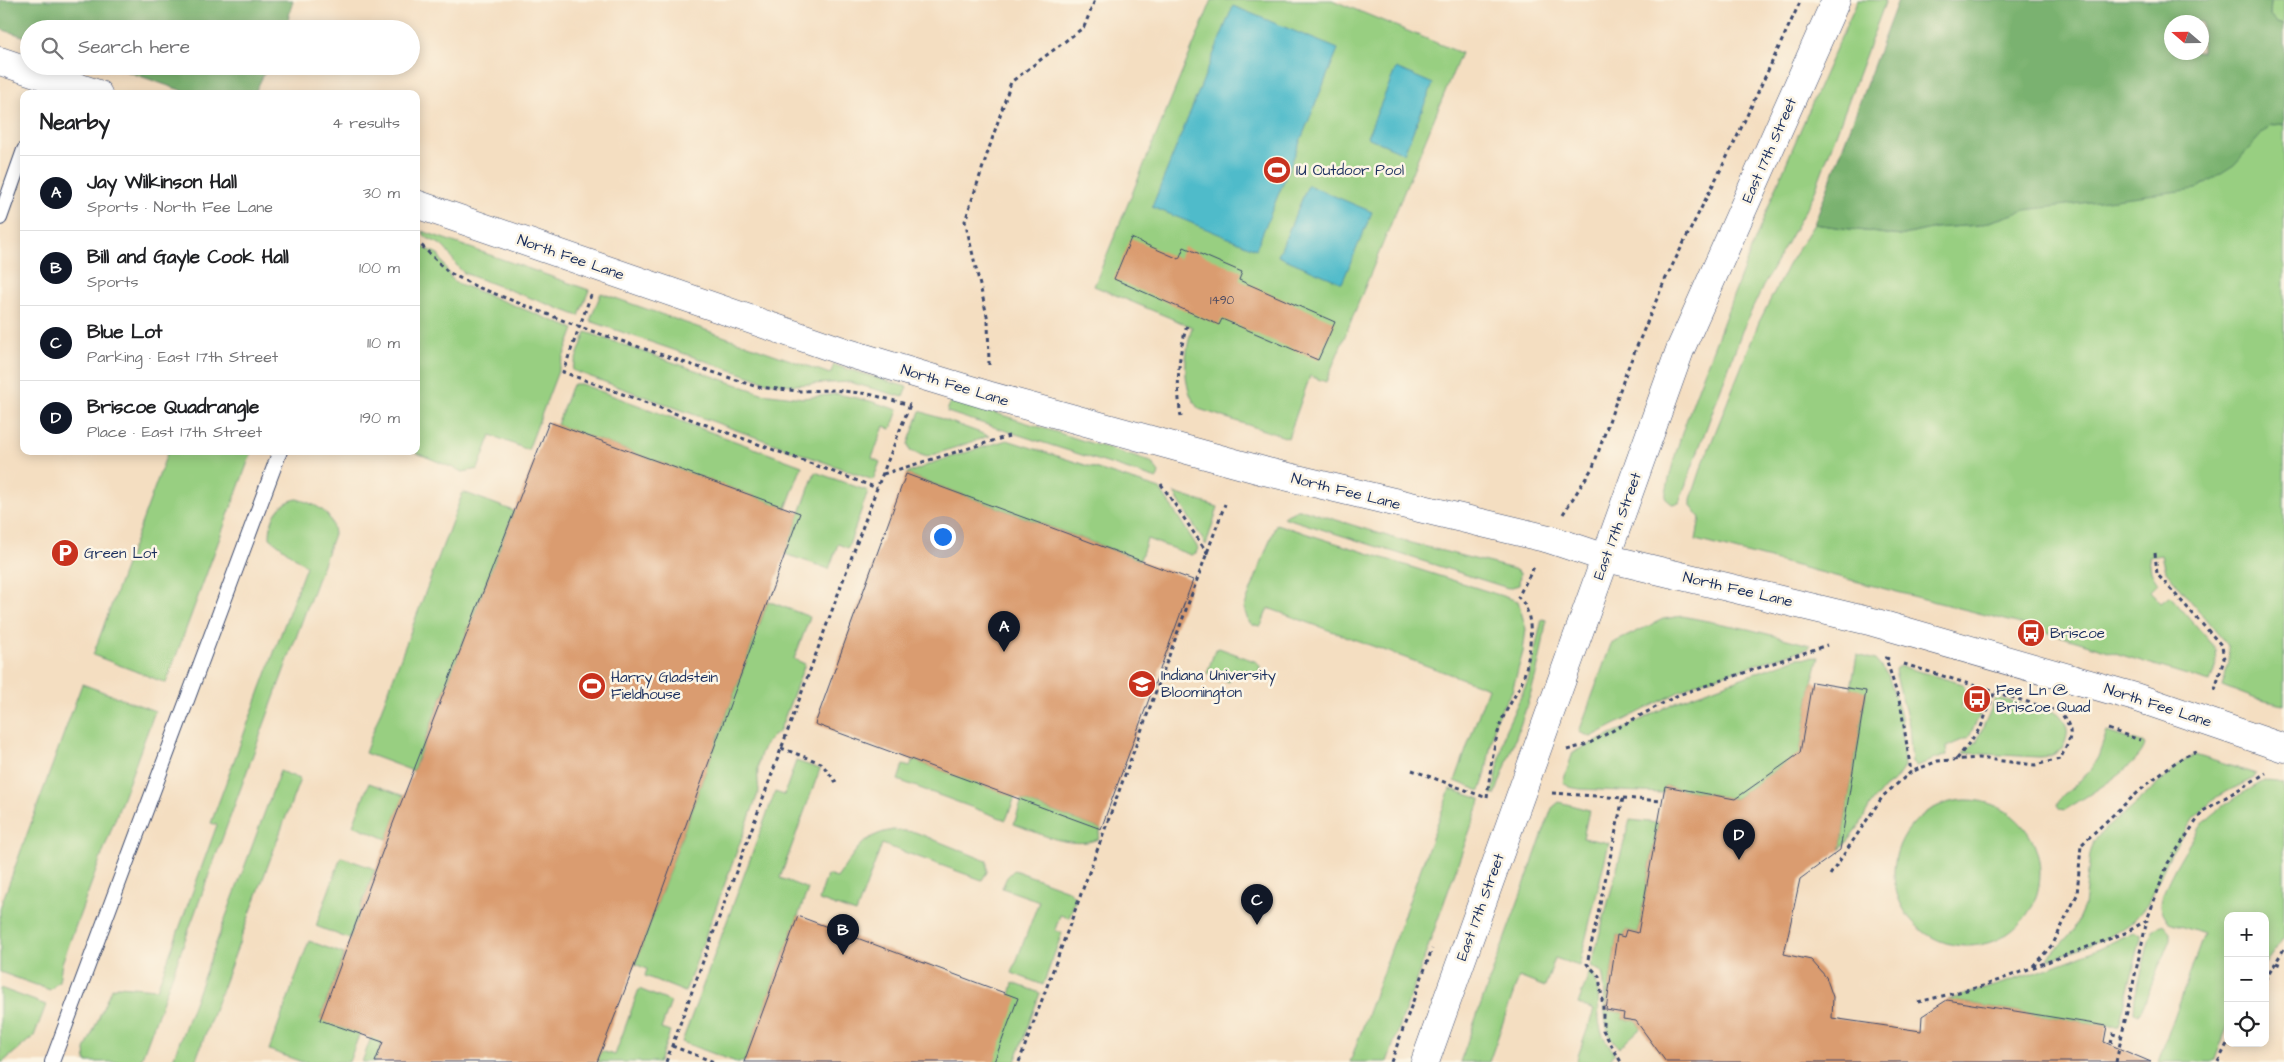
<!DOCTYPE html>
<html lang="en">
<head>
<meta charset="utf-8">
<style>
  body { margin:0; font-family:"Architects Daughter",sans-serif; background:#f6f6f6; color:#202124 }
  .controls { position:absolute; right:15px; bottom:15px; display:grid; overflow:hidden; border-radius:10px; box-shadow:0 2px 12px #0003 }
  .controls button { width:45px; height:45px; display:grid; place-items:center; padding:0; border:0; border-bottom:1px solid #e0e0e0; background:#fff; color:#202124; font:25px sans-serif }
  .compass { position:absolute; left:2164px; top:15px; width:45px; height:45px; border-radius:50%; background:#fff; box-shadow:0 2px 12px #0003; rotate:290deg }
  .you { position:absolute; left:942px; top:536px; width:18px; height:18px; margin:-12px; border:4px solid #fff; border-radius:50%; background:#1a73e8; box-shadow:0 0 0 8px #1a73e833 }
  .badge { display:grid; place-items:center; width:32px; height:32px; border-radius:50%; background:#111827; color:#fff; font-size:16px; font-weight:700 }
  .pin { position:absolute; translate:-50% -41px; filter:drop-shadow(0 1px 2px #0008) }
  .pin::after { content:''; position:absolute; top:26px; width:18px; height:15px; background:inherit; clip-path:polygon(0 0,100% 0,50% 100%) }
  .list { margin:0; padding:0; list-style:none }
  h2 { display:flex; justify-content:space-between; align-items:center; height:65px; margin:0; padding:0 20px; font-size:21px }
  h2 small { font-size:16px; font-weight:400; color:#757577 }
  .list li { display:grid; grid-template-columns:32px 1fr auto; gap:15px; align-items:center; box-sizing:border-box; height:75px; padding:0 20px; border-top:1px solid #e0e0e0 }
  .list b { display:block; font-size:19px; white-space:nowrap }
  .list p { margin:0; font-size:16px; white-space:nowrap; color:#757577 }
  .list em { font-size:16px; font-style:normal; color:#757577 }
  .icon { flex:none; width:28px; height:28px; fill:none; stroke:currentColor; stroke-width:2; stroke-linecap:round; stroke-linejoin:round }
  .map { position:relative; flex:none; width:2284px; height:1062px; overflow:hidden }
  .search { position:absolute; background:#fff; box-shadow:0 2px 12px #0003; left:20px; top:20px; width:400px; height:55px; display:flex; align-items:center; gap:12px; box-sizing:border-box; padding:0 18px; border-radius:28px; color:#757577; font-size:19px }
  .panel { position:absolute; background:#fff; box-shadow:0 2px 12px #0003; left:20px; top:90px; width:400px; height:365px; border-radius:10px }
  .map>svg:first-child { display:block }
</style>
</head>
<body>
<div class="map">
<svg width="2284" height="1062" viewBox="0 0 2284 1062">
  <rect width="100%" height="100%" fill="#fcf5e5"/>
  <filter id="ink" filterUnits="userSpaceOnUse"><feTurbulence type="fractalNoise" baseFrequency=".02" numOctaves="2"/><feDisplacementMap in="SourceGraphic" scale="10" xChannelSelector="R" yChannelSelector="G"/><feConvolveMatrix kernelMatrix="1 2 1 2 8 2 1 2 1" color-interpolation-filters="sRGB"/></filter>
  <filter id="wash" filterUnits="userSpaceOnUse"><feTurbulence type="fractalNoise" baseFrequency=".0096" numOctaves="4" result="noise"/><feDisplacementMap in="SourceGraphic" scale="20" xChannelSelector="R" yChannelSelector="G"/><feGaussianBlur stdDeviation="1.12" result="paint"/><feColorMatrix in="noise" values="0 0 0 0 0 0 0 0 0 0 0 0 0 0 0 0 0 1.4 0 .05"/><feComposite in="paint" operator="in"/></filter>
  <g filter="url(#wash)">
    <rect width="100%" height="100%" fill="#f4dec1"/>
    <g fill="#98cf81" stroke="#5a7f70">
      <path d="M 1212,0 L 1332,0 L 1461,53 L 1326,382 L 1310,376 L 1288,438 L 1199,409 C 1180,388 1185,352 1192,327 L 1094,286 Z"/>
      <path d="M 1858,0 L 1886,0 L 1813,196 L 1764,284 L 1742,331 L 1679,503 L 1672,504 L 1665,498 C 1675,443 1697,392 1717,339 C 1759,225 1807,111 1858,0 Z"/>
      <path d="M 2271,0 L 2284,0 L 2284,25 L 2277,23 L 2270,15 Z"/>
      <path d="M 2284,124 L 2284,705 L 2256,699 L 2222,686 L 2229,662 L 2228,646 L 2166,571 L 2162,555 L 2149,557 L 2151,572 L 2158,583 L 2150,591 L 2161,603 L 2170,596 L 2214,646 C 2220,659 2214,670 2210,682 L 2017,623 L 1696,540 L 1700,518 L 1691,506 L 1691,499 L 1702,466 L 1759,322 L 1788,265 L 1814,224 L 1900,236 L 1935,228 L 1980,225 L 2270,125 Z"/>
      <path d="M 422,231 L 589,290 L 579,316 L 464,273 C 454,265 451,253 441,245 C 434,240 425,240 422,231 Z"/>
      <path d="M 416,244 L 438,254 L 451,278 L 457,283 L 574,329 L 528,450 L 491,435 L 478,469 L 463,472 L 412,451 L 416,451 Z"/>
      <path d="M 601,293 L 830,374 L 834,365 L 907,387 L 903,397 L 849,382 L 792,385 L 766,382 L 590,321 Z"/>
      <path d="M 586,332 L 761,393 L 803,398 L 837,394 L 870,401 L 898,410 L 891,429 L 884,426 L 872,458 L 880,462 L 873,480 L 572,370 Z"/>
      <path d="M 574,384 L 581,384 L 802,466 L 786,508 L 557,425 L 571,387 Z"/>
      <path d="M 951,399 L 1151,462 L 1159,473 L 1157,479 L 947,412 Z"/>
      <path d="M 920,411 L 989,436 L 927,457 L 910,451 L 908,444 Z"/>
      <path d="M 1007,440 L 1160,489 L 1198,548 L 1196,553 L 1191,555 L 1147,539 L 1140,560 L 906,474 L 935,462 Z"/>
      <path d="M 168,451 L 252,451 L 166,683 L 93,655 Z"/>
      <path d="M 815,472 L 868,491 L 848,548 L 838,544 L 829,569 L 785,554 Z"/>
      <path d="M 463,492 L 514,511 L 413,771 L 365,753 Z"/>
      <path d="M 1174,493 L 1218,507 L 1206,545 Z"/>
      <path d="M 297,499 C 317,505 332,511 334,534 L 141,1060 L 144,1062 L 86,1062 L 85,1050 L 111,989 L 118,986 L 157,989 L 217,825 L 211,823 L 306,566 L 270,538 C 270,519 277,503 297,499 Z"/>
      <path d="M 1297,510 L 1305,510 L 1403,541 L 1514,569 L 1520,573 L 1519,585 L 1508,588 L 1283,517 Z"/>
      <path d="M 1276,524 L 1518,601 L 1526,629 L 1523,652 L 1512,691 L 1496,718 L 1485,776 L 1480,791 L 1455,781 L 1488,688 L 1268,608 L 1261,626 L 1253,625 L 1248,621 L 1244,608 Z"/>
      <path d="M 768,601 L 810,617 L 794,659 L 805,664 L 779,732 C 757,745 756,768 759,791 L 685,992 L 645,976 L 647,969 L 635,964 Z"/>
      <path d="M 1682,616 L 1748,629 L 1810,645 L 1809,648 L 1696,683 L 1591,737 L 1579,732 L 1611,644 L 1663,619 Z"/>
      <path d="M 1542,619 L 1546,620 C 1540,681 1515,738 1495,795 L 1491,794 L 1495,783 L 1505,731 L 1528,681 Z"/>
      <path d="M 1219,648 L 1257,662 L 1260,666 L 1259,672 L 1254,676 L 1234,669 L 1229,682 L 1207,673 L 1215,650 Z"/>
      <path d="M 1857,655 L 1875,660 L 1888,675 L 1901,716 L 1904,767 L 1896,779 L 1884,788 L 1871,804 L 1858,828 L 1840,850 L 1866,692 L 1851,689 Z"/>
      <path d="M 1819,657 L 1812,682 L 1800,753 L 1735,799 L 1665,786 L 1663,793 L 1580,789 L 1569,787 L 1563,782 L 1573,752 L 1609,736 L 1678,701 L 1797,658 Z"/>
      <path d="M 1900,666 L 1963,684 L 1966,693 L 1961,708 L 1980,715 L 1969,737 L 1946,747 L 1947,755 L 1916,766 L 1912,763 L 1909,725 L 1896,675 L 1895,670 Z"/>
      <path d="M 82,684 L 155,711 L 62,963 L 59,981 L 50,990 L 0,972 L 0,908 Z"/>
      <path d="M 1997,698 L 2058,713 C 2069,725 2070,734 2062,749 L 2051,756 L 2039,757 L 1963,753 L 1977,741 L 1995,700 Z"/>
      <path d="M 2107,732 L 2145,744 C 2142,765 2083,798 2065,810 L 2060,809 L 2057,805 L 2059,800 L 2089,772 L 2098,757 Z"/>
      <path d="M 2195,755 L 2256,774 L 2254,778 L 2218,796 L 2194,818 L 2171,853 L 2147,905 L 2133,921 L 2109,937 L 2051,959 L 2048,958 L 2073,931 L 2084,906 L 2090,854 L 2094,841 L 2105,829 L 2123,815 L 2186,759 Z"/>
      <path d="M 913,760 L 1015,797 L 1006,820 L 898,780 L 903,765 L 910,767 Z"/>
      <path d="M 796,761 L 820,769 L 780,878 L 808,889 L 744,1062 L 736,1062 L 682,1042 L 775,792 L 784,795 Z"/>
      <path d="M 280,771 L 300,779 L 195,1062 L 172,1062 Z"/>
      <path d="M 2264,781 L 2278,782 L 2284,784 L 2284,937 L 2265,964 L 2265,916 L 2228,916 L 2228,1025 L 2214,1062 L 2158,1062 L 2204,934 L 2169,922 C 2166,917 2161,911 2161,905 C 2161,886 2194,834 2206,820 C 2222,804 2244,793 2264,781 Z"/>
      <path d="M 369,783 L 404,796 L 387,839 L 353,825 Z"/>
      <path d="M 1450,789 L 1481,799 L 1387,1062 L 1350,1062 Z"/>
      <circle cx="1967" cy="873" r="73"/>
      <path d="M 1022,800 L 1101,829 L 1098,839 C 1071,850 1039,833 1014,824 Z"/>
      <path d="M 1559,802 L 1589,810 L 1583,838 L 1609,843 L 1579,966 L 1555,958 L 1545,987 L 1519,977 L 1489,1062 L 1460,1062 L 1552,808 Z"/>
      <path d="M 1630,820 L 1658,823 L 1638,933 L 1626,930 L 1624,937 L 1617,935 L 1606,1010 L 1624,1013 L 1623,1019 L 1636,1021 L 1641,1028 L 1619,1048 C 1597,1025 1609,1001 1602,972 L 1591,966 Z"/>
      <path d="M 893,830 L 915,832 L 987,861 L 987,872 L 982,880 L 882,844 L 856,913 L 819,900 L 827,875 L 837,878 C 855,853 860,836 893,830 Z"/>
      <path d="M 341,857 L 375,869 L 349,939 L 316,926 Z"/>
      <path d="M 1014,870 L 1068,890 L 1076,898 L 1069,918 L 1060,915 L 1055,930 L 1062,933 L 1043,985 L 1012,973 L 1039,901 L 1002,888 L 1007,877 Z"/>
      <path d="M 2163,925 L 2170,933 L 2170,939 L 2142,1009 L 2138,1014 L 2134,1013 L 2135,997 L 2150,937 L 2154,929 Z"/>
      <path d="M 2133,932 L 2141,934 L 2141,938 L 2119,1026 L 2107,1026 L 1947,1000 C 2011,981 2073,963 2133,932 Z"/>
      <path d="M 309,941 L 344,954 L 320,1019 L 350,1031 L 386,962 L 349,1062 L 302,1062 L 269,1050 Z"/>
      <path d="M 397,967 L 384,1038 L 375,1062 L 362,1062 Z"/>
      <path d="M 1590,971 C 1603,985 1596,1009 1600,1026 C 1602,1037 1609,1045 1615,1054 L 1606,1062 L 1576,1062 L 1594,1010 L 1578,1004 Z"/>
      <path d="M 1013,983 L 1040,993 L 1015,1062 L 994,1062 Z"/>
      <path d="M 0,988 L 46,1005 L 34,1036 L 3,1062 L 0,1062 Z"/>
      <path d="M 639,989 L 671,1002 L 661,1029 L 670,1032 L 659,1062 L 597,1062 L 601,1051 L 615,1055 Z"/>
    </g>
    <g fill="#7ab26f" stroke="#4a7066" fill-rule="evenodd">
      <path d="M 0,0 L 293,0 L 286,29 L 29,29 L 29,38 L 0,29 Z"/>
      <path d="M 1898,0 L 2271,0 L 2270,15 L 2277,23 L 2284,25 L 2284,124 L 2270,125 L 2234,165 L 2196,189 L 2026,210 L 1980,225 L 1935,228 L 1900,236 L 1814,224 ZM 2202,22 L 2202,52 L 2172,52 L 2172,22 Z"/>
      <path d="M 111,66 L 268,66 L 254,94 L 192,94 Z"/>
    </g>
    <g fill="#4fbbca" stroke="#357594">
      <path d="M 1233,6 L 1338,49 L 1256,249 L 1152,207 Z"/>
      <path d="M 1396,68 L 1433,84 L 1404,153 L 1367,137 Z"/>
      <path d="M 1308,185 L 1372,212 L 1342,283 L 1278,256 Z"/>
    </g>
    <g id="blocks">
      <g fill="#da9c6f">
        <path d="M 1131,238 L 1179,259 L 1184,247 L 1242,272 L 1239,280 L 1335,322 L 1318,360 L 1222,319 L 1219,325 L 1114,279 Z"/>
        <path d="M 549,422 L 800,513 L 635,964 L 597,1062 L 375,1062 L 383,1042 L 320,1020 L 387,839 Z"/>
        <path d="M 906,474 L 1193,580 L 1101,829 L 815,724 Z"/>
        <path d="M 1812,682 L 1866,691 L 1840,850 L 1800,879 L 1784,954 L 1811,960 L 1826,977 L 1833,997 L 1832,1018 L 1921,1031 L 1922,1016 L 1947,1000 L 2107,1026 L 2104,1042 L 2151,1062 L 1666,1062 L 1636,1021 L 1623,1019 L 1624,1013 L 1606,1010 L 1617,935 L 1624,937 L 1626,930 L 1638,933 L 1665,786 L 1735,799 L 1800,753 Z"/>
        <path d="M 798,916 L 1018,998 L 994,1062 L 744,1062 Z"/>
      </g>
    </g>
  </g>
  <g filter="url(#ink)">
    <use href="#blocks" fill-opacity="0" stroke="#3c496d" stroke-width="1"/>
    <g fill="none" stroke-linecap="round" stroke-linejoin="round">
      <defs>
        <g id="lane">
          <path d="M 43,94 L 49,79"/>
          <path d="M 0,218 L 24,150"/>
          <path d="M 52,1062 L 280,451"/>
        </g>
        <path id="street" d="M 1606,558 L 1873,622 L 2135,697 L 2284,748"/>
        <g id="secondary">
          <path d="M 0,61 L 98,94"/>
          <path d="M 416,204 L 848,353 L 987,395 L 1264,471 L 1549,539 L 1606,558"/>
          <path d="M 1425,1062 L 1680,350 L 1836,0"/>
        </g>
      </defs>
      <use href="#lane" stroke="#3c496d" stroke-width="16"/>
      <use href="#street" stroke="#3c496d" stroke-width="29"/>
      <use href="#secondary" stroke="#3c496d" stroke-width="29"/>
      <g stroke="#3c496d" stroke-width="3" stroke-dasharray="4 4" stroke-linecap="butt">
        <path d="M 416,240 L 448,272 L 475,286 L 580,327 L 757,387 L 800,391 L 834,390 L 869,394 L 910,405"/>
        <path d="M 591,295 L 563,372 L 877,488"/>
        <path d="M 989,365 L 988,320 L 965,221 L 1011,82 L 1084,27 L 1095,0"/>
        <path d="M 1181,417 C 1176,385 1178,353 1188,322"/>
        <path d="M 883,474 L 1009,436"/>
        <path d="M 1161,484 L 1208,554"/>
        <path d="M 1563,514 L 1593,467 L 1627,370 L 1664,282 L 1736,139 L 1801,0"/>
        <path d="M 2155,553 L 2157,574 L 2222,646 L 2224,659 L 2214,693"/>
        <path d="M 1889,659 L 1886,658 L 1901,707 L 1911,772"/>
        <path d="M 2108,729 L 2140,740"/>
        <path d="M 781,748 L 821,763 L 836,782"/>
        <path d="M 1567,750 L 1588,744 L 1678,695 L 1827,645"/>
        <path d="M 1957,759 L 1981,727 L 1995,691"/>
        <path d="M 1412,770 L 1487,798"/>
        <path d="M 1552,793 L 1623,798 L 1587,964 L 1599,976 L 1603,1007 L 1603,1030 L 1621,1062"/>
        <path d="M 1487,797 C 1490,775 1492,751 1499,729 C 1503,713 1514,699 1521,684 C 1530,662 1538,613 1518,597 L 1535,565"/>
        <path d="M 1623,798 L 1662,801"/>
        <path d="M 1830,875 L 1883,796 L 1911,772 L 1938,761 L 1978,758 L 2035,765 L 2060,759 C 2071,738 2076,732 2060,712 L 1904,664"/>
        <path d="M 2276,963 L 2281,965"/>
        <path d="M 2033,966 L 2053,944 L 2077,895 L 2081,845 C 2104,824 2172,756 2198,751"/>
        <path d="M 2265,980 L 2284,949"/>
        <path d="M 1918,1002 L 1983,986 L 2125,933 L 2147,920 L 2168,863 L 2203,811 L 2266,773"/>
        <path d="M 2111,1043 L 2113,1034 L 2121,1036"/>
        <path d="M 672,1046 L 714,1062"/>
        <path d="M 666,1062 L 877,488 L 911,402"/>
        <path d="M 1019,1062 L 1225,504"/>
        <path d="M 1391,1062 L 1432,949"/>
        <path d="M 2116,1062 L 2147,920"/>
        <path d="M 2218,1062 L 2228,1042"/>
      </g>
      <use href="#lane" stroke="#fff" stroke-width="14"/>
      <use href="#street" stroke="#fff" stroke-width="28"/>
      <use href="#secondary" stroke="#fff" stroke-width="28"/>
    </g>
  </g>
  <defs>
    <symbol id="stadium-disc" viewBox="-11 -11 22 22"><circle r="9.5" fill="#c8321e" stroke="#fcf5e5"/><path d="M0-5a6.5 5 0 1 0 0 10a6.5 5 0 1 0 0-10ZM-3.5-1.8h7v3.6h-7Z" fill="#fff"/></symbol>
    <symbol id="parking-disc" viewBox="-11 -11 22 22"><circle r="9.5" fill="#c8321e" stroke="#fcf5e5"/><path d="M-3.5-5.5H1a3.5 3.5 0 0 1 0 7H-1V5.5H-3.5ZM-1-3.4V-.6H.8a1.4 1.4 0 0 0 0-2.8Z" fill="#fff"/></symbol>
    <symbol id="bus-disc" viewBox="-11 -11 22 22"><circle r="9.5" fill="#c8321e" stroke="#fcf5e5"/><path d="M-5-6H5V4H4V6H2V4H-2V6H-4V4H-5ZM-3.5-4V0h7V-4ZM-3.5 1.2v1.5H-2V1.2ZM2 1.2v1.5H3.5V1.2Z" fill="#fff"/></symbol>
    <symbol id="university-disc" viewBox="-11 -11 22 22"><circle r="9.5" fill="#c8321e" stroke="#fcf5e5"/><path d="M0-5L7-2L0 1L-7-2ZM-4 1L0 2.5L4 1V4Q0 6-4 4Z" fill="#fff"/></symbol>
  </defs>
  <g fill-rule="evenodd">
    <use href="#stadium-disc" x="1261" y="154" width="32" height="32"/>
    <use href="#parking-disc" x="49" y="537" width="32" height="32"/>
    <use href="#bus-disc" x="2015" y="617" width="32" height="32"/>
    <use href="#university-disc" x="1126" y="668" width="32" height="32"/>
    <use href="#stadium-disc" x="576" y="670" width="32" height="32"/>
    <use href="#bus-disc" x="1961" y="683" width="32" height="32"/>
  </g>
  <g text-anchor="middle" stroke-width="5" stroke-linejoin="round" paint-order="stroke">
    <g font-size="12" fill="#4b4a62">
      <text x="1222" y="304">1490</text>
    </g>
    <g font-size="15" fill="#1b2f5e" stroke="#fcf5e5">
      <text transform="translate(1769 150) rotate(-66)" y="5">East 17th Street</text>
      <text transform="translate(571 257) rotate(19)" y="5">North Fee Lane</text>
      <text transform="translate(955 385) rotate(17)" y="5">North Fee Lane</text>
      <text transform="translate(1346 491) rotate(14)" y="5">North Fee Lane</text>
      <text transform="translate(1617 526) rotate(-70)" y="5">East 17th Street</text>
      <text transform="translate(1738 589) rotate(13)" y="5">North Fee Lane</text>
      <text transform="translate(2158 705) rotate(18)" y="5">North Fee Lane</text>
      <text transform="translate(1480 907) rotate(-70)" y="5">East 17th Street</text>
    </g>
    <g font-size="15" fill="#1b2f5e" stroke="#fcf5e5" text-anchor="start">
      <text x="1296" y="175">IU Outdoor Pool</text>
      <text x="84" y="558">Green Lot</text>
      <text x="2050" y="638">Briscoe</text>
      <text x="1161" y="680">Indiana University<tspan x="1161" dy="17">Bloomington</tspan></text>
      <text x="611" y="682">Harry Gladstein<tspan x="611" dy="17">Fieldhouse</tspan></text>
      <text x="1996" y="695">Fee Ln @<tspan x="1996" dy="17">Briscoe Quad</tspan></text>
    </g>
  </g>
</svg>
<div class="controls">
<button>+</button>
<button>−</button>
<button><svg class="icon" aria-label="locate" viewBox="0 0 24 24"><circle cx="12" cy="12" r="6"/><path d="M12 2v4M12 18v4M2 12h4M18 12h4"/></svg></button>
</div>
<svg class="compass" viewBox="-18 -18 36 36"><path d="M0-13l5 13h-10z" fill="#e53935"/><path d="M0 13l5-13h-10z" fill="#757577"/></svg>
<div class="you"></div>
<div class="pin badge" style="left:1004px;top:652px">A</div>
<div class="pin badge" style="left:843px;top:955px">B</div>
<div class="pin badge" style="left:1257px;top:925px">C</div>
<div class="pin badge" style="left:1739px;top:860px">D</div>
<div class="search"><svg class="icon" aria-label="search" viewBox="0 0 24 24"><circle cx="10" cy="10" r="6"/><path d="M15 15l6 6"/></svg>Search here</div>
<section class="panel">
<h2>Nearby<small>4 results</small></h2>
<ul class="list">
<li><span class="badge">A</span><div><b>Jay Wilkinson Hall</b><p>Sports · North Fee Lane</p></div><em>30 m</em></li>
<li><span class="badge">B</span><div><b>Bill and Gayle Cook Hall</b><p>Sports</p></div><em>100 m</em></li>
<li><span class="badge">C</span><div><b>Blue Lot</b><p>Parking · East 17th Street</p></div><em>110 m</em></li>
<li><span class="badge">D</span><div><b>Briscoe Quadrangle</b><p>Place · East 17th Street</p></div><em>190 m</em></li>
</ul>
</section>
</div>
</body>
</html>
